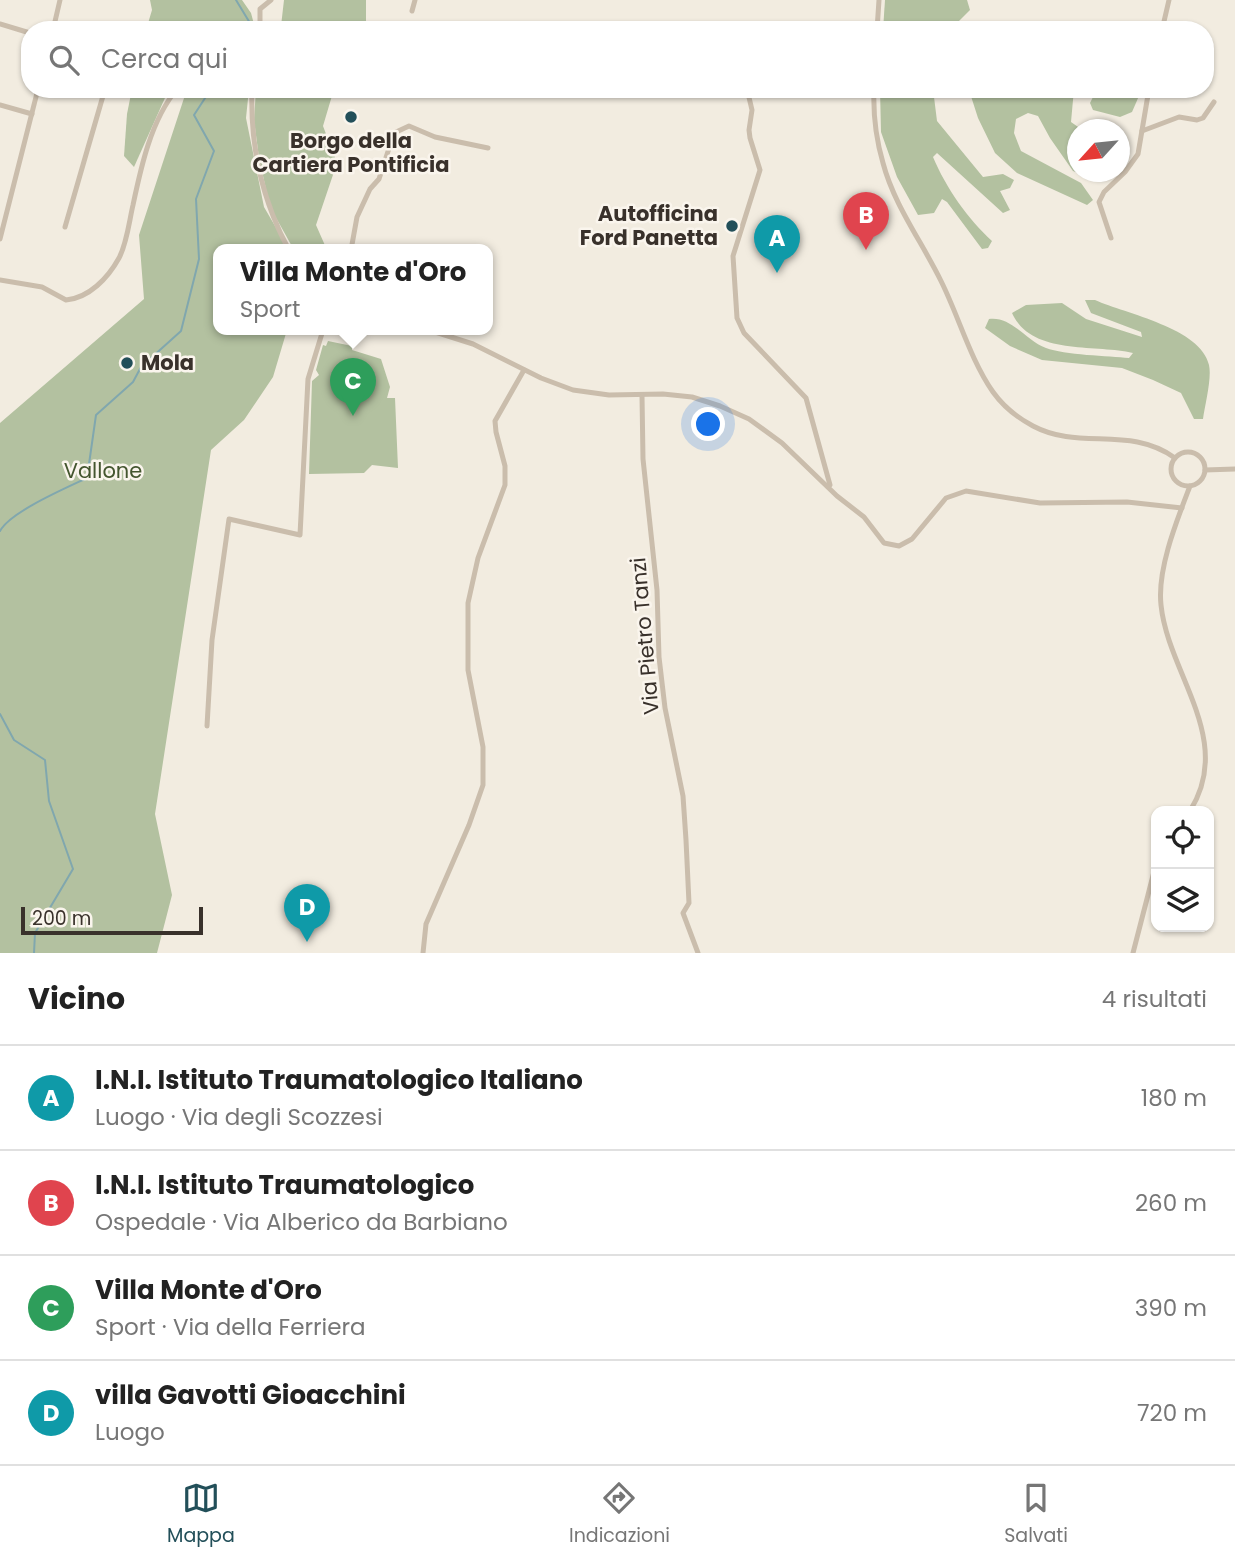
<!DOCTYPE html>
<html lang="it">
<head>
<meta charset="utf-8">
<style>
  body { margin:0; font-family:Poppins,sans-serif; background:#f6f6f6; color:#222 }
  .controls { position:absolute; right:21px; bottom:21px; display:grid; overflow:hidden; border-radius:14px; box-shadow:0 2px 5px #0004 }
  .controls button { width:63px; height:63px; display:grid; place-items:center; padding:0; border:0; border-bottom:2px solid #e0e0e0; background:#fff; color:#222; font:35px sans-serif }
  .compass { position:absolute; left:1067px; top:119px; width:63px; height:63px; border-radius:50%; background:#fff; box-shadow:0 2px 5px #0004; rotate:243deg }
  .scale { position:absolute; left:21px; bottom:18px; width:182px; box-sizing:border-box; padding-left:7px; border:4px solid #39312b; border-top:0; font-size:19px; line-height:24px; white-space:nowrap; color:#39312b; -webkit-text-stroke:5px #faf5ed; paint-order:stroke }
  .you { position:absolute; left:709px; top:425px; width:24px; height:24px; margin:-18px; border:5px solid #fff; border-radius:50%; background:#1a73e8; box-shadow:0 0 0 10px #1a73e833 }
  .badge { display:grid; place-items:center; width:46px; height:46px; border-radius:50%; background:#224f59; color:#fff; font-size:23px; font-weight:700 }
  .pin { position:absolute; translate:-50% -58px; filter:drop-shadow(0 2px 4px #0008) }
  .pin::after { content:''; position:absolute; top:37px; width:24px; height:21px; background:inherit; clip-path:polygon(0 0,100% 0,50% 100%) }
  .popup { position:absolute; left:213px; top:244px; width:280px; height:91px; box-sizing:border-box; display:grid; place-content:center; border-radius:14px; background:#fff; filter:drop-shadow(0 2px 5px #0005); font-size:23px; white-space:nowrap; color:#767676 }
  .popup b { font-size:26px; color:#222 }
  .popup::after { content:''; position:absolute; left:50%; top:100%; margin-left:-14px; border:14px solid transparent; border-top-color:#fff }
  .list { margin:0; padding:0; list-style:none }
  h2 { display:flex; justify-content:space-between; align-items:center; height:91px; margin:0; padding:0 28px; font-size:30px }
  h2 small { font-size:23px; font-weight:400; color:#767676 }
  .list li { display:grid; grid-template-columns:46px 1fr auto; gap:21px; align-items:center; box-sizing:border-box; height:105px; padding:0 28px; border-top:2px solid #e0e0e0 }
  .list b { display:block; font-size:26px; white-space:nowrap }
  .list p { margin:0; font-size:23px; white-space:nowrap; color:#767676 }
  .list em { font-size:23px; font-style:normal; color:#767676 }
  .icon { flex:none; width:38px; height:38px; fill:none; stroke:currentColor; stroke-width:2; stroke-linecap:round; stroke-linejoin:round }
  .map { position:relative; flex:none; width:1235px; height:953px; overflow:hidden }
  .search { position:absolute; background:#fff; box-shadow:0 2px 5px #0004; left:21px; right:21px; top:21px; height:77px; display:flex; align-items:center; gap:18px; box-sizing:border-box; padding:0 24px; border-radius:28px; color:#767676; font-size:26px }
  .sheet { height:511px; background:#fff }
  nav { display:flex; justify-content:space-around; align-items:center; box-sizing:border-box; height:98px; border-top:2px solid #e0e0e0; background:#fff; font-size:19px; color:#767676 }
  nav a { display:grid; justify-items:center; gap:4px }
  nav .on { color:#224f59 }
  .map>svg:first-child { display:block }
</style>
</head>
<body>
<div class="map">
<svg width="1235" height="953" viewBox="0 0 1235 953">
  <rect width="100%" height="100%" fill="#f2ece0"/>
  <g fill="#b3c1a0">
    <path d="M 150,0 L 242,0 L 251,13 L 255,28 L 196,30 L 193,26 L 180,30 L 146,30 L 152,10 Z"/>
    <path d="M 284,0 L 366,0 L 366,30 L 270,30 L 281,26 Z"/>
    <path d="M 885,0 L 967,0 L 970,10 L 950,30 L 883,30 Z"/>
    <path d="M 132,89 L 169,89 L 134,167 L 124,156 L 127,114 Z"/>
    <path d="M 187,89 L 249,89 L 246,118 L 264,207 L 289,250 L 218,250 L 218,330 L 287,330 L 273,377 L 244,420 L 211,450 L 155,814 L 172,895 L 157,953 L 0,953 L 0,423 L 144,299 L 139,235 Z"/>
    <path d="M 256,89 L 334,89 L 323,126 L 337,163 L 316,225 L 327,250 L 294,250 L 270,207 L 259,158 L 254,120 Z"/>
    <path d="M 880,89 L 933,89 L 937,121 L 983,177 L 1003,174 L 1014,180 L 1010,188 L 1000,191 L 1010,210 L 1003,213 L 937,153 L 933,157 C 946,188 968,219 992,241 L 988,248 L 982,249 L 947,202 L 942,199 L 934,213 L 918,215 L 897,177 L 881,132 Z"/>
    <path d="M 1074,89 L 1071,122 L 1081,129 L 1078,130 L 1078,172 L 1095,172 L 1089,177 L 1073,171 L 1050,138 L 1038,116 L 1028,113 L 1016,119 L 1014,133 L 1021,151 L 1081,183 L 1093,200 L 1087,205 L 1017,173 L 995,153 L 978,118 L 969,90 Z"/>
    <path d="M 1097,89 L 1142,89 L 1132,112 L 1120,117 L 1093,110 L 1090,103 Z"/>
    <path d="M 1085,300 L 1095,300 C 1126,314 1201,328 1209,365 C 1212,378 1205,405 1203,419 L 1194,419 L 1181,393 L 1153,380 L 1122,368 L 1042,360 L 1010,346 L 985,328 L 989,319 C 1012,316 1026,341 1046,348 C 1064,355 1109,356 1129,358 L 1133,353 C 1095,344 1031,356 1012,313 L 1026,305 L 1062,303 L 1086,319 L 1142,337 L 1141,332 L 1091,313 Z"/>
    <path d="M 328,341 L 352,346 L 352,350 L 381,359 L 390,387 L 387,398 L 395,398 L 398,468 L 372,465 L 364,473 L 309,474 L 312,381 L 319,375 L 316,370 L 323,345 L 326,346 Z"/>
  </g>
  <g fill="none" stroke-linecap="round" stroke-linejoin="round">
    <g stroke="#80a7ae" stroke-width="2">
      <path d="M 236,0 L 253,28"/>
      <path d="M 0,531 C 10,512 66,488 87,478 L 96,415 L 133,382 L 141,367 L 181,331 L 199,259 L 196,199 L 214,151 L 194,115 L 211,89"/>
      <path d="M 0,714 L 14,740 L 45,760 L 49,801 L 73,869 L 35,933 L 34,953"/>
    </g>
    <g stroke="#cabdac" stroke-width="5">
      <path d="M 412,11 L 415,0"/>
      <path d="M 0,24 L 30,33"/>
      <path d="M 53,30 L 60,0"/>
      <path d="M 104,30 L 108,24"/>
      <path d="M 260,30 L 260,9 L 271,0"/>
      <path d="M 877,30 L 879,0"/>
      <path d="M 1162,30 L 1169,0"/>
      <path d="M 252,89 C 250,146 262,200 289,250"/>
      <path d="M 747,89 L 752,110 L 749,130 L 750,138 L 760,170 L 733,256 L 737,318 L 744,333 L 806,398 L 830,485"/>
      <path d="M 874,89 C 873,114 876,139 883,163 C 894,205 922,242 941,281 C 959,317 970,359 993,392 C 1003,406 1018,418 1033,426 C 1080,451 1129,425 1175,458"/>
      <path d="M 0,105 L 32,114"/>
      <path d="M 1142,131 L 1179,117 L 1197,120 L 1203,118 L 1214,102"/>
      <path d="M 65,227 L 105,89"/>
      <path d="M 1111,238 L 1099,202 L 1104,192 L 1125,172 L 1138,154 L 1149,89"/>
      <path d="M 0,239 L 38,89"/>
      <path d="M 351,250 L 357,217 L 370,189 L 379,179 L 394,133 L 409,126 L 435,137 L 488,148"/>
      <path d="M 0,280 L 42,287 L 66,300 C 89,298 108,278 119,258 C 127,243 129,222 133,205 C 141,167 151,120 177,89"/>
      <path d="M 429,330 L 473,344 L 541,378 L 573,390 L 609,395 L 663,394 L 692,397 L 720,406 L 749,419 L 782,443 L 837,496 L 864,517 L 884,543 L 899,546 L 912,539 L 946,498 L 966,491 L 1040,503 L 1127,502 L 1182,508"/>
      <path d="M 642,396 L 643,459 L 657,590 L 659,657 L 665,708 L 683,796 L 686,840 L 689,903 L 683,913 L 698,953"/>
      <circle cx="1188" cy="469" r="17"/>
      <path d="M 1205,470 L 1235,469"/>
      <path d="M 1190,486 C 1177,520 1157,569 1161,605 C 1168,674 1235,739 1190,811"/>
      <path d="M 207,726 L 212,640 L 229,519 L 300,535 L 308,379 L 323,330"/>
      <path d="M 423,953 L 426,924 L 469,825 L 483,785 L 483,747 L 468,670 L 468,603 L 478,558 L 505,485 L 505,466 L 496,432 L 495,421 L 524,370"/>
      <path d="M 1133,953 L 1156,864"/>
    </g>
  </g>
  <g fill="#224f59" stroke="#faf5ed" stroke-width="2.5">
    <circle cx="351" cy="117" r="7"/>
    <circle cx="732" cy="226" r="7"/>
    <circle cx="127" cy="363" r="7"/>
  </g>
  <g text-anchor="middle" stroke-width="5" stroke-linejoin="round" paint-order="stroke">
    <g font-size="21" font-weight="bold" fill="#39312b" stroke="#faf5ed">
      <text x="351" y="148">Borgo della<tspan x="351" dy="24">Cartiera Pontificia</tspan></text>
      <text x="718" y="221" text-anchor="end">Autofficina<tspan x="718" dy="24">Ford Panetta</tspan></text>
      <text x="141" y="370" text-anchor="start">Mola</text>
    </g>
    <g font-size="21" fill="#44562f" stroke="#faf5ed">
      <text x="103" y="478">Vallone</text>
    </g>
    <g font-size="21" fill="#39312b" stroke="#faf5ed">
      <text transform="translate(645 636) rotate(-95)" y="7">Via Pietro Tanzi</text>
    </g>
  </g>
</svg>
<div class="controls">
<button><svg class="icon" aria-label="locate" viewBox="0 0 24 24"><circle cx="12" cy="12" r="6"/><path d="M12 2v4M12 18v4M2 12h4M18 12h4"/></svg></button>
<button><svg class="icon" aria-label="layers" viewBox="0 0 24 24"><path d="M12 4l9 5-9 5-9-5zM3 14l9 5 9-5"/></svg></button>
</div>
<svg class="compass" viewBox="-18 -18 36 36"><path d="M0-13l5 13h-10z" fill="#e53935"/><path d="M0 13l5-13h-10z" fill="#767676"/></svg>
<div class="scale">200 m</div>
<div class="you"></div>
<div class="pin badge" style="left:777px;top:273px;background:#0f9aa8">A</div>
<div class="pin badge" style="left:866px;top:250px;background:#e0444e">B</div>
<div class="pin badge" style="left:353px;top:416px;background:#2e9e5b">C</div>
<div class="popup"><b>Villa Monte d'Oro</b>Sport</div>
<div class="pin badge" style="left:307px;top:942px;background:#0f9aa8">D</div>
<div class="search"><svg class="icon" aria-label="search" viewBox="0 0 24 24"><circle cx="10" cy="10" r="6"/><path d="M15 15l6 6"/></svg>Cerca qui</div>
</div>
<section class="sheet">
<h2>Vicino<small>4 risultati</small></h2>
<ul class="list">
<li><span class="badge" style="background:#0f9aa8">A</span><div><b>I.N.I. Istituto Traumatologico Italiano</b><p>Luogo · Via degli Scozzesi</p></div><em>180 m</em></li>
<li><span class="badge" style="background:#e0444e">B</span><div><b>I.N.I. Istituto Traumatologico</b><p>Ospedale · Via Alberico da Barbiano</p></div><em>260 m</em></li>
<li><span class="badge" style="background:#2e9e5b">C</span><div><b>Villa Monte d'Oro</b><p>Sport · Via della Ferriera</p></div><em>390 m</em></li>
<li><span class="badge" style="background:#0f9aa8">D</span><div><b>villa Gavotti Gioacchini</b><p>Luogo</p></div><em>720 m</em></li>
</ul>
</section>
<nav>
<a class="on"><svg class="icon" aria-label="map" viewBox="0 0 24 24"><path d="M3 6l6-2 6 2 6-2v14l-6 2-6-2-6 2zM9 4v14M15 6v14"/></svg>Mappa</a>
<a><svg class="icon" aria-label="directions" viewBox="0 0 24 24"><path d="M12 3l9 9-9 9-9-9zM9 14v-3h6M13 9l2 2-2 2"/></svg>Indicazioni</a>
<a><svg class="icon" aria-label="saved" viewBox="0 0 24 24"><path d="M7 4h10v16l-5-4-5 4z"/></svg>Salvati</a>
</nav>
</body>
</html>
